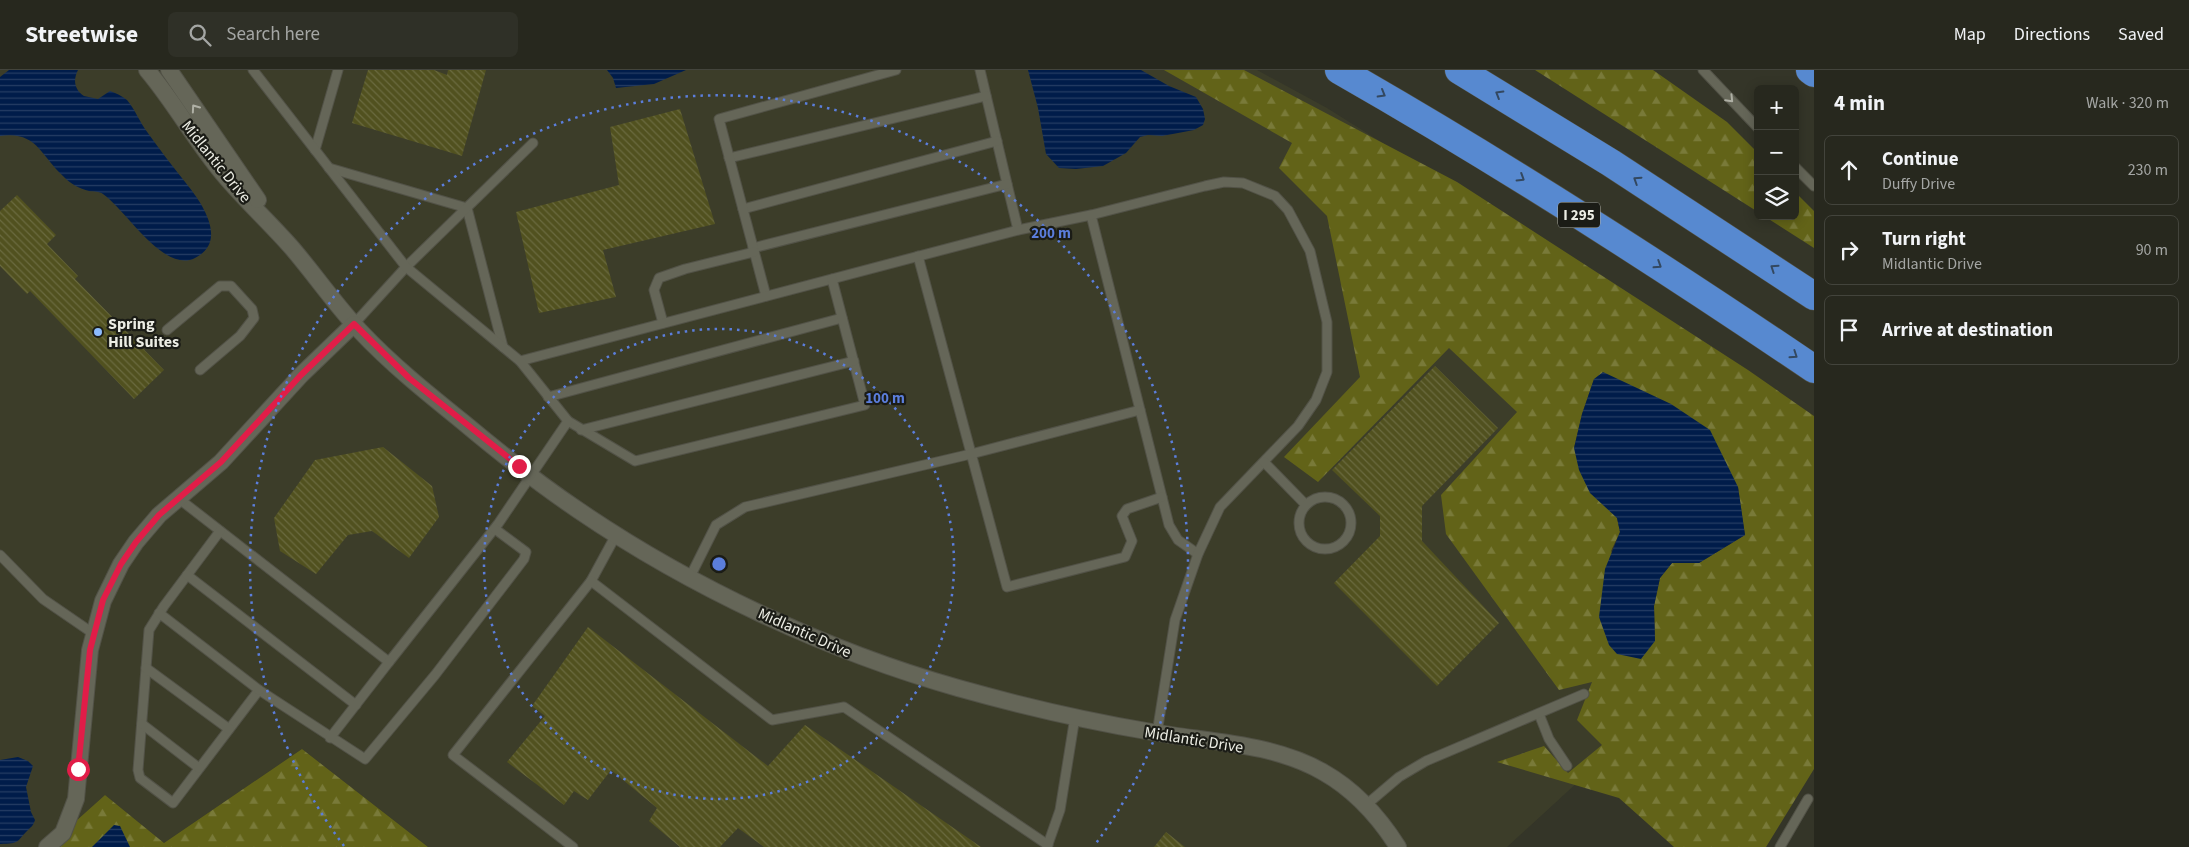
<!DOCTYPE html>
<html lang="en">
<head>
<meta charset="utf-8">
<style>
  body { margin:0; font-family:"Source Sans 3",sans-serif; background:#2f3027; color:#f1f3f6 }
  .controls { position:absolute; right:15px; top:15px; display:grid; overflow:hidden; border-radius:8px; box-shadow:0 2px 12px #0003 }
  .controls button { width:45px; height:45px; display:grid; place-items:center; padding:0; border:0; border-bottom:1px solid #43443c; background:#27281e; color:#f1f3f6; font:25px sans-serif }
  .stop { position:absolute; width:15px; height:15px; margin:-11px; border:4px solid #e11d48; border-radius:50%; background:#fff }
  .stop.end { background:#e11d48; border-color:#fff; box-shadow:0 1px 5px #0008 }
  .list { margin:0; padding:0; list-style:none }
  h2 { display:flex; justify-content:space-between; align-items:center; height:65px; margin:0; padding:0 20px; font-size:21px }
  h2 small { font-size:16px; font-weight:400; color:#a4a6a4 }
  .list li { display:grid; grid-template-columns:32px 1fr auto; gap:15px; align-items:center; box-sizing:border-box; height:70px; margin:0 10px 10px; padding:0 10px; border:1px solid #43443c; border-radius:8px }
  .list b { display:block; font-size:19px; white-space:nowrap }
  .list p { margin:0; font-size:16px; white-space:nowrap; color:#a4a6a4 }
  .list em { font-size:16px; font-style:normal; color:#a4a6a4 }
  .icon { flex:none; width:28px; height:28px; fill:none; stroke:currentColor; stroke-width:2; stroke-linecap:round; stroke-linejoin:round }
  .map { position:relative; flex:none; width:1814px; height:777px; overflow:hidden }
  header { display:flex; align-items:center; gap:30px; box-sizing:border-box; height:70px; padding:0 25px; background:#27281e; border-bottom:1px solid #43443c }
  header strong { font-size:24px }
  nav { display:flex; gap:28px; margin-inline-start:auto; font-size:18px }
  .search { width:350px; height:45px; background:#2f3027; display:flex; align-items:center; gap:12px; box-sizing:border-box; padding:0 18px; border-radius:8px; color:#a4a6a4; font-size:19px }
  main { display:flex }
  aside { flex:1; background:#27281e }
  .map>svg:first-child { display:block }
</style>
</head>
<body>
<header>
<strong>Streetwise</strong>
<div class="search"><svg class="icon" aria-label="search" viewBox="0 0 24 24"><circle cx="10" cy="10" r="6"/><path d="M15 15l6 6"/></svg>Search here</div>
<nav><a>Map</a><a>Directions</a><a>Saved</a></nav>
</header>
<main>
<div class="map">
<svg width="1814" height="777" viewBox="0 0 1814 777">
  <defs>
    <pattern id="forest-firs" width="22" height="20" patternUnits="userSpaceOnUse" patternTransform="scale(1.25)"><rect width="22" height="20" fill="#626318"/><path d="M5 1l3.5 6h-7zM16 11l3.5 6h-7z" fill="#797a39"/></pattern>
    <pattern id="water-rules" width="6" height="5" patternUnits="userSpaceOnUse" patternTransform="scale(1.25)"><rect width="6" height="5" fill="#001c4a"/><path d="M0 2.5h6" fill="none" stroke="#253d64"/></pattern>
    <pattern id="building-back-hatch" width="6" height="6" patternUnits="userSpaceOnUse" patternTransform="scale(1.25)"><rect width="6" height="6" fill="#51511f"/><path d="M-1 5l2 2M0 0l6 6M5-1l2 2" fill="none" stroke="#6a6a3f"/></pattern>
  </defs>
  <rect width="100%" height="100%" fill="#343528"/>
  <path fill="#3c3d29" d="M 0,0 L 1257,0 L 1327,38 L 1588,202 L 1628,666 L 1507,777 L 428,777 L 302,679 L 164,773 L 105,725 L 47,777 L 0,777 Z"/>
  <g fill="url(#forest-firs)" fill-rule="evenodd">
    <path d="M 1164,0 L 1244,0 L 1457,112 L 1748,300 L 1814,346 L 1814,699 L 1766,777 L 1674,777 L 1619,728 L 1497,692 L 1544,676 L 1568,703 L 1602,675 L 1577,650 L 1592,612 L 1559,620 L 1446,464 L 1441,425 L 1517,342 L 1449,278 L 1318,412 L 1284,387 L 1360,307 L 1327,146 L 1279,98 L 1292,73 ZM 1594,309 L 1738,417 L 1745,465 L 1699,493 L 1672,493 L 1660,508 L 1654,536 L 1655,571 L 1611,481 L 1620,462 L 1617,448 L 1574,378 L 1582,344 Z"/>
    <path d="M 1535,0 L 1653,0 L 1727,52 L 1758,83 L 1758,142 Z"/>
    <path d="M 1795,122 L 1814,141 L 1814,178 L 1764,146 L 1795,146 Z"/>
    <path d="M 302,679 L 428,777 L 47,777 L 105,725 L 164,773 Z"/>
  </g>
  <g fill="url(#water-rules)">
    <path d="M 9,0 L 78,0 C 73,10 74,19 84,26 L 98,29 L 110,21 C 116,23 122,26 127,30 C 134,38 139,50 145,59 C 159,79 174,98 189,117 C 204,136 227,172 195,188 C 164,204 126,140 103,124 C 99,121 94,122 89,121 C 80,119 69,113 63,106 C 40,85 37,61 0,66 L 0,7 Z"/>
    <path d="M 607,0 L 686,0 L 654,14 L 616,18 L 613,8 Z"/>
    <path d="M 1028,0 L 1141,0 L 1169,16 L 1196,27 L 1203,39 L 1205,49 L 1203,55 L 1194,60 L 1162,66 L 1148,65 L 1140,67 L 1126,83 L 1103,96 L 1076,99 L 1059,98 L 1046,84 L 1038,38 Z"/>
    <path d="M 1603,302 L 1671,334 L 1710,360 L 1738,417 L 1745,465 L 1699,493 L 1672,493 L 1660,508 L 1654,536 L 1655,571 L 1641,589 L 1617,584 L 1609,575 L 1599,547 L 1605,499 L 1620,462 L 1617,448 L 1590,423 L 1579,400 L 1574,378 L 1582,344 L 1594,309 Z"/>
    <path d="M 18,687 L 28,691 L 33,696 L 26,717 L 31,742 L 35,750 C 33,756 32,756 28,760 C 15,773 21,773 0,774 L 0,690 Z"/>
    <path d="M 114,755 L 120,756 L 130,777 L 92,777 Z"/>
  </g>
  <g fill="url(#building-back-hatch)">
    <path d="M 368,0 L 434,0 L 447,5 L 448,0 L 486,0 L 462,86 L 352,53 Z"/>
    <path d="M 680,39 L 715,154 L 603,180 L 616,227 L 539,243 L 516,142 L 619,115 L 610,57 Z"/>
    <path d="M 17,125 L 56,165 L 47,174 L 78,206 L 75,209 L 164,300 L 134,329 L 30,221 L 27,224 L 0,196 L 0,141 Z"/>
    <path d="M 1435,296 L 1498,358 L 1422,436 L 1422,471 L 1499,553 L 1437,616 L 1334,513 L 1380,466 L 1380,446 L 1332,400 Z"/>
    <path d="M 383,377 L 432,416 L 439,447 L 409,488 L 372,461 L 348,465 L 316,504 L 280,481 L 274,448 L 315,390 Z"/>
    <path d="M 588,557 L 768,696 L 805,655 L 981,777 L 764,777 L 738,758 L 720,777 L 680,777 L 649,751 L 657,738 L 611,700 L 588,730 L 574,721 L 564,735 L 507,692 L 545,646 L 532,636 Z"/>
    <path d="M 1166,762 L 1185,777 L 1154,777 Z"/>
  </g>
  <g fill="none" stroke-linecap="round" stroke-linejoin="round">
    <defs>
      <g id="lane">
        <path d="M 980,0 L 1018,160"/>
        <path d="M 1703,0 L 1758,58"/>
        <path d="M 315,80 L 338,0"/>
        <path d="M 729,88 L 986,26"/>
        <path d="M 1795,97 L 1814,116"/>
        <path d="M 329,98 L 467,138 L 503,277"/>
        <path d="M 743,139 L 997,71"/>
        <path d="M 1091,145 L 1169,455 L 1178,470 L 1198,484"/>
        <path d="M 753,178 L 1007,114"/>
        <path d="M 918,186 L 1007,517 L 1125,487 L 1132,471 L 1122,446 L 1127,439 L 1162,427"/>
        <path d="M 766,226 L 719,49 L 896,0"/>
        <path d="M 663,253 L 654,220 L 659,208 L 685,199 L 754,182"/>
        <path d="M 354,254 L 406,197 L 533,73"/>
        <path d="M 167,260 L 220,216 L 231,216 L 252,239 L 254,248 L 240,266 L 200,300"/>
        <path d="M 520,291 L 1018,160 L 1091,145 L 1205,116 L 1224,112 L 1243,113 L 1275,126 L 1288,140 L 1310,181 L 1327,252 L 1327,302 L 1316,330 L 1298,356 L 1220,437 L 1198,484 L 1175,550 L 1157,663"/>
        <path d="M 548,327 L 842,248"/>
        <path d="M 568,351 L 635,391 L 865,335 L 832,209"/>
        <path d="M 581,360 L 854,291"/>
        <path d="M 1264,392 L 1306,435"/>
        <circle cx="1325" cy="453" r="26"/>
        <path d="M 178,428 L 389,592 L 498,454 L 568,351 L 520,291 L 406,197 L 253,0"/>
        <path d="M 220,461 L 164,536 L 149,560 L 138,700 L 140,708 L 173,733 L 259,620 L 365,689 L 435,605 L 524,489 L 526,482 L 495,459"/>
        <path d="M 0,485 L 43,529 L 94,564"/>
        <path d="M 187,505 L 356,635"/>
        <path d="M 690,507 L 716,455 L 745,437 L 971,384 L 1140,340"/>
        <path d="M 591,511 L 616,465"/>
        <path d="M 159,543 L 259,620"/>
        <path d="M 146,598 L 229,659"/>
        <path d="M 1539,644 L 1549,669 L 1567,696"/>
        <path d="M 142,654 L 199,698"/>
        <path d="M 330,668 L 389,592"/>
        <path d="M 1366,735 L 1399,707 L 1426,691 L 1584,624"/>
        <path d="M 573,777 L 453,685 L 591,511 L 772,650 L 844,637 L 1048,775"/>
        <path d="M 1047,777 L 1060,740 L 1075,647"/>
        <path d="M 1780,777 L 1808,729"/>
      </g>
      <g id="street">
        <path d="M 147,0 C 175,33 196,72 224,105 C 245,130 270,153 292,178 C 315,205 335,234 360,261 C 391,294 427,323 463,352 C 500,383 538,413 578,440 C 691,517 827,581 958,618 C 1022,636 1087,651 1152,662 C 1208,672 1273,673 1323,702 C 1355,720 1379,747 1398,777"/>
        <path d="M 169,0 L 258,130"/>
        <path d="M 47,777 L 63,763 L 76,729 L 90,580 L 103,531 L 121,494 L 136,472 L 159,445 L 221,392 L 301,305 L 354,254"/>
      </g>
      <g id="highway">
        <path d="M 1339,0 C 1502,93 1659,194 1814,299"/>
        <path d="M 1459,0 L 1611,93 L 1814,226"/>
        <path d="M 1810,0 L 1814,3"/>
      </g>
    </defs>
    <use href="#lane" stroke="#525247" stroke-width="11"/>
    <use href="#street" stroke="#525247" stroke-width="18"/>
    <use href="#highway" stroke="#525247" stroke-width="29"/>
    <use href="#lane" stroke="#656658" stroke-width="9"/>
    <use href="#street" stroke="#656658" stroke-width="16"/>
    <use href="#highway" stroke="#5789d0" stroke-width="28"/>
  </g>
  <defs><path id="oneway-chevron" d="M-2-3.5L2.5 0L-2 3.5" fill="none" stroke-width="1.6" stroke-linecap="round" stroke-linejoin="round" transform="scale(1.25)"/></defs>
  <g stroke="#334860">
    <use href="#oneway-chevron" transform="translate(1382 24) rotate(30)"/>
    <use href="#oneway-chevron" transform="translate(1499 24) rotate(-149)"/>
    <use href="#oneway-chevron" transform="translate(1521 108) rotate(32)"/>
    <use href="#oneway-chevron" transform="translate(1637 110) rotate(-147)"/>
    <use href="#oneway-chevron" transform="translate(1658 195) rotate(33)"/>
    <use href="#oneway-chevron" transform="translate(1774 198) rotate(-146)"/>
    <use href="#oneway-chevron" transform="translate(1794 285) rotate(34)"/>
  </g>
  <g stroke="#afb0a5">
    <use href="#oneway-chevron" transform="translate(1730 29) rotate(46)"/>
    <use href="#oneway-chevron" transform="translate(195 38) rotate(-125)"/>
  </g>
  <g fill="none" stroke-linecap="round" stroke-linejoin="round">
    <path stroke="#e11d48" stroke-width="6" d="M 78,699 L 90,580 L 103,530 L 121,494 L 136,472 L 159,445 L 221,392 L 301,305 L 354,254 L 409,308 L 519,396"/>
  </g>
  <g fill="none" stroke="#5b7edc" stroke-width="2.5" stroke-dasharray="2.5 5">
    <circle cx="719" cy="494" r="235"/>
    <path d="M344 776A469 469 0 1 1 1094 776"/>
  </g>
  <circle fill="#8bbafc" stroke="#1b1c16" stroke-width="2" cx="98" cy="262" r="5"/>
  <g text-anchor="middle" stroke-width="4.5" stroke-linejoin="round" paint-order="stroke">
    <rect fill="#1b1c16" stroke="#adaea6" stroke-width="1" x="1558" y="132.5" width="42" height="25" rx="4"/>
    <g font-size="15" font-weight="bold" fill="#ecede4">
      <text x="1579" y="150">I 295</text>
    </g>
    <g font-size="16" fill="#ecede4" stroke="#1b1c16">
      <text transform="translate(217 91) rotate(51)" y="6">Midlantic Drive</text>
      <text transform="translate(805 562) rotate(24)" y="6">Midlantic Drive</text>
      <text transform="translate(1194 669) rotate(9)" y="6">Midlantic Drive</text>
    </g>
    <g font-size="16" font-weight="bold" fill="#ecede4" stroke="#1b1c16" text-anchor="start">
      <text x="108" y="259">Spring<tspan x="108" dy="18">Hill Suites</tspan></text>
    </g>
  </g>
  <circle cx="719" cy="494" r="8" fill="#5b7edc" stroke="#1b1c16" stroke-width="2.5"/>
  <g font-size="15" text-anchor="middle" font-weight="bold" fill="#5b7edc" stroke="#1b1c16" stroke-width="4.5" stroke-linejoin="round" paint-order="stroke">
    <text x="1051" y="168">200 m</text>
    <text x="885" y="333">100 m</text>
  </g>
</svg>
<div class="controls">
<button>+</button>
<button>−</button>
<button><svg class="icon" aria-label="layers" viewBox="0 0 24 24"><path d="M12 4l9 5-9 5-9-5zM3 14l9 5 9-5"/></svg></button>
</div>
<div class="stop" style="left:78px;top:699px"></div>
<div class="stop end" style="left:519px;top:396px"></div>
</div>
<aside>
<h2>4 min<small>Walk · 320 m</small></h2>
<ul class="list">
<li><svg class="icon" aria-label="ahead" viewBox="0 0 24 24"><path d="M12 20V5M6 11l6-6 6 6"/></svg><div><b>Continue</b><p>Duffy Drive</p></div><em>230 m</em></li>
<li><svg class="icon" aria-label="right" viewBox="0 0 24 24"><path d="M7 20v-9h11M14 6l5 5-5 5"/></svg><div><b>Turn right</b><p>Midlantic Drive</p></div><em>90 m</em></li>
<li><svg class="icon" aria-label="arrive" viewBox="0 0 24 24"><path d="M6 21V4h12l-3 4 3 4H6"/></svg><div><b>Arrive at destination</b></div></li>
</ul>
</aside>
</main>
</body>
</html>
